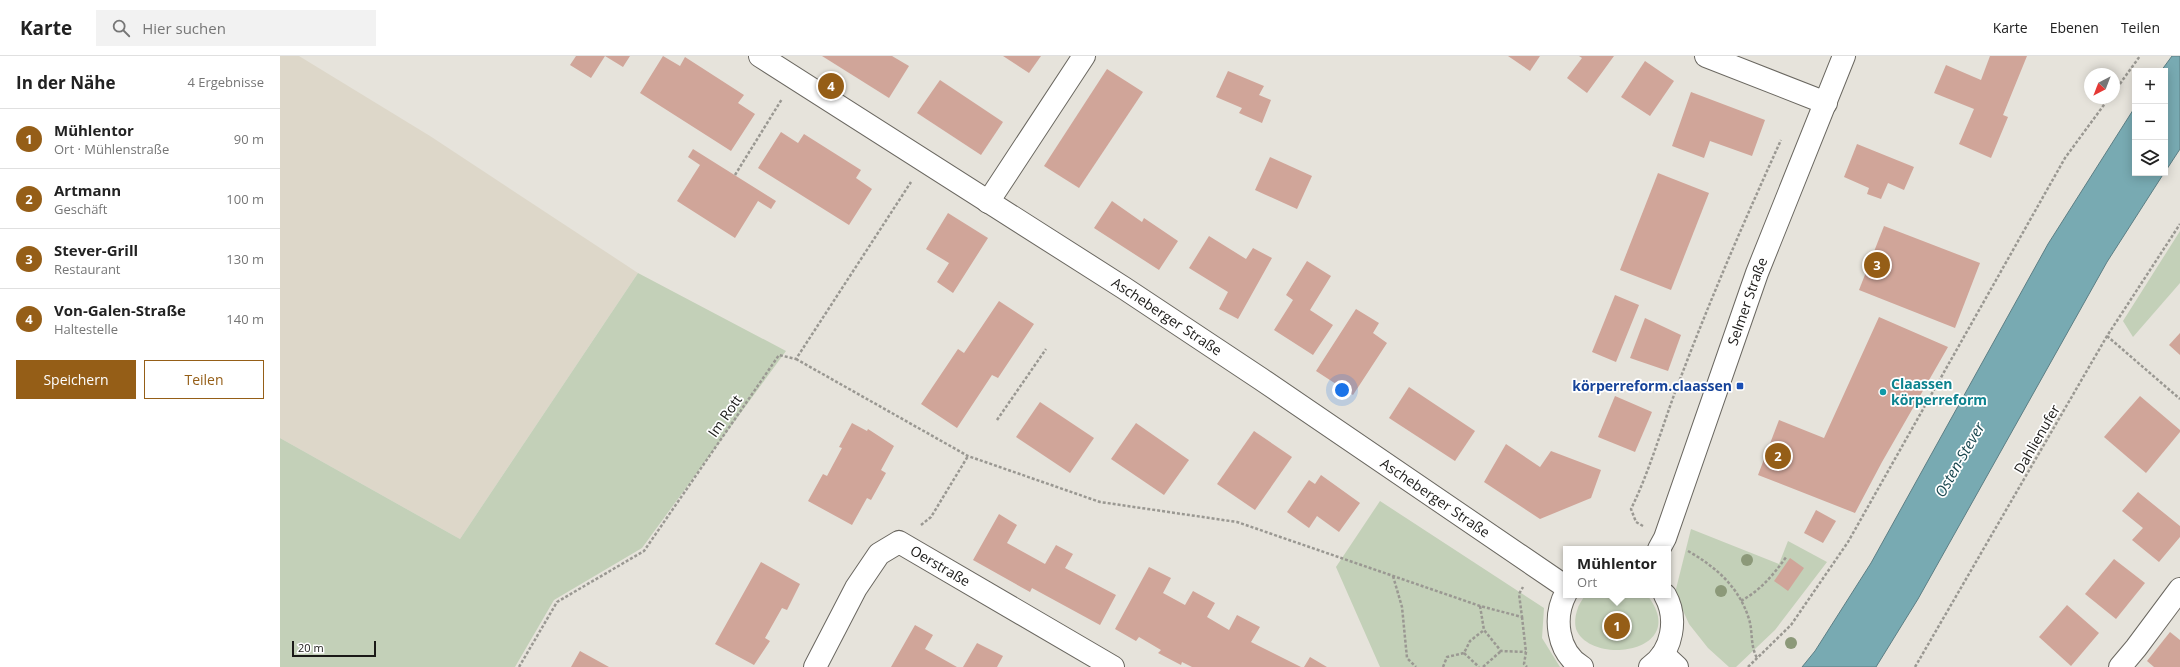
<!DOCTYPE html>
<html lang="de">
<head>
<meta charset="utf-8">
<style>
  body { margin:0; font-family:"Open Sans",sans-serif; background:#f2f2f2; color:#222 }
  .controls { position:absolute; right:12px; top:12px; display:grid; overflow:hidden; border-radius:0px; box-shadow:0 2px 10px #0003 }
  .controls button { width:36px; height:36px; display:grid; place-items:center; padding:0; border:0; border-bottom:1px solid #e0e0e0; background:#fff; color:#222; font:20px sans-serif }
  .compass { position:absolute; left:1804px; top:12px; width:36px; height:36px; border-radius:50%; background:#fff; box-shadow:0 2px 10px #0003; rotate:222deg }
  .scale { position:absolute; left:12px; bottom:10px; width:84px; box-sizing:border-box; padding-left:4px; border:2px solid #1a1917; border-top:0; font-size:11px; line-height:14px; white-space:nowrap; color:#1a1917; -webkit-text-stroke:3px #fff; paint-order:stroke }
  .you { position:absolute; left:1062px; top:334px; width:14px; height:14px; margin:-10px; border:3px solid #fff; border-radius:50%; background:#1a73e8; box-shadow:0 0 0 6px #1a73e833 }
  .badge { display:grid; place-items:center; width:26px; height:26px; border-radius:50%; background:#955e17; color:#fff; font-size:13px; font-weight:700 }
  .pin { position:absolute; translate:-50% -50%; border:2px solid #fff; box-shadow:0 1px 4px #0006 }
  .popup { position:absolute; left:1283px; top:490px; width:108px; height:52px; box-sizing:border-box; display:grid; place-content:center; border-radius:0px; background:#fff; filter:drop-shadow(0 1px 3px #0005); font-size:13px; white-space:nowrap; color:#767676 }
  .popup b { font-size:15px; color:#222 }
  .popup::after { content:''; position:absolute; left:50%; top:100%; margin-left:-8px; border:8px solid transparent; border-top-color:#fff }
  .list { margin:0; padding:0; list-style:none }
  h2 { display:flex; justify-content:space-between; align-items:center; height:52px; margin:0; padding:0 16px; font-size:17px }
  h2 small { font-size:13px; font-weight:400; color:#767676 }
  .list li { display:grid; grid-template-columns:26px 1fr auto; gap:12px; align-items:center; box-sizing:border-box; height:60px; padding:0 16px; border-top:1px solid #e0e0e0 }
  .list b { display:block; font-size:15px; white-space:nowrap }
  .list p { margin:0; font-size:13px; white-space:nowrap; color:#767676 }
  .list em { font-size:13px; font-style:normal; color:#767676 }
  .actions { display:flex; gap:8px; padding:12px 16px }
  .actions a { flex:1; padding:9px 0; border:1px solid #955e17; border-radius:0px; text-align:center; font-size:14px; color:#955e17 }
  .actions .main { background:#955e17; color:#fff }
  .icon { flex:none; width:22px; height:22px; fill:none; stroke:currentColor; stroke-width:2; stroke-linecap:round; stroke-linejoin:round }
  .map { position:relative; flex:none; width:1900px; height:611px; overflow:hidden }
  header { display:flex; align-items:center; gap:24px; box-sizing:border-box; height:56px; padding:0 20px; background:#fff; border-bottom:1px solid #e0e0e0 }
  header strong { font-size:19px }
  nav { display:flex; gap:22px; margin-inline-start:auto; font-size:14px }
  .search { width:280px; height:36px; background:#f2f2f2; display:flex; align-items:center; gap:10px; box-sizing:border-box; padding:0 14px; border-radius:0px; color:#767676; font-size:15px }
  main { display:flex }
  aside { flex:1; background:#fff }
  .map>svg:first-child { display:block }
</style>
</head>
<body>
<header>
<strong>Karte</strong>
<div class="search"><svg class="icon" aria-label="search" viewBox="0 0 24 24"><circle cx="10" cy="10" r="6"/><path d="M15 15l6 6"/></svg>Hier suchen</div>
<nav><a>Karte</a><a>Ebenen</a><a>Teilen</a></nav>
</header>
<main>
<aside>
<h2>In der Nähe<small>4 Ergebnisse</small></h2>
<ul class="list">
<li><span class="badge">1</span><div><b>Mühlentor</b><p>Ort · Mühlenstraße</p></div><em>90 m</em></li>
<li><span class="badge">2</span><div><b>Artmann</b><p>Geschäft</p></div><em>100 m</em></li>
<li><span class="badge">3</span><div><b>Stever-Grill</b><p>Restaurant</p></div><em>130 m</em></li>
<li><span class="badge">4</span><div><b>Von-Galen-Straße</b><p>Haltestelle</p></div><em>140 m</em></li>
</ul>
<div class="actions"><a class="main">Speichern</a><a>Teilen</a></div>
</aside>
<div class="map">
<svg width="1900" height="611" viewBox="0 0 1900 611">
  <rect width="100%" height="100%" fill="#e6e3db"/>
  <path fill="#ddd7c9" d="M 0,0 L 19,0 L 150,80 L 358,217 L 180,483 L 0,382 Z"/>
  <g fill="#c3d0b8">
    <path d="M 1900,175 L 1900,227 L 1853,281 L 1843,265 Z"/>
    <path d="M 358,217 L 506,295 L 362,492 L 274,544 L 235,611 L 0,611 L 0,382 L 180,483 Z"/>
    <path d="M 1100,445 L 1264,552 L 1262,582 L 1280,611 L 1100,611 L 1056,511 Z"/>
    <path d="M 1411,473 L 1499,508 L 1508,485 L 1547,506 L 1495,574 L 1456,611 L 1449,611 L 1428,592 L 1409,568 L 1395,537 Z"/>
    <path d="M 1306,539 L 1367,539 C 1412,596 1311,611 1296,573 C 1293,562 1298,547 1306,539 Z"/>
  </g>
  <g fill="#78aab2" stroke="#5c7e84">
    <path d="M 1892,0 L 1900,0 L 1900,93 L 1885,116 L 1885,15 L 1881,15 Z"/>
    <path d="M 1855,51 L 1855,117 L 1884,117 L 1827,206 L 1638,543 L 1596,611 L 1522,611 L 1535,595 L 1591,507 L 1768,188 Z"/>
  </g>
  <g fill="#d0a599">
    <path d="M 296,0 L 350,0 L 343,11 L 325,0 L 311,22 L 290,9 Z"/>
    <path d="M 383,0 L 400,10 L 405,1 L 464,39 L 458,47 L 475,58 L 451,95 L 360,37 Z"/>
    <path d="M 542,0 L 612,0 L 629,10 L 609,42 Z"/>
    <path d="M 723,0 L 761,0 L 749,17 Z"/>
    <path d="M 1228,0 L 1260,0 L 1250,15 Z"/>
    <path d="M 1299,0 L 1334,0 L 1307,37 L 1287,22 L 1302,2 Z"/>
    <path d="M 1710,0 L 1747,0 L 1723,59 L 1728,61 L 1711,102 L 1679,88 L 1694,53 L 1654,37 L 1666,9 L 1701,24 Z"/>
    <path d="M 1365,5 L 1394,25 L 1370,60 L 1341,41 Z"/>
    <path d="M 827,13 L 863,36 L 799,132 L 764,110 Z"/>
    <path d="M 948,15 L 984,30 L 979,39 L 991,44 L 982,67 L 959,57 L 962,52 L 936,41 Z"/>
    <path d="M 660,24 L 723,66 L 701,99 L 637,57 Z"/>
    <path d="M 1411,36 L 1485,64 L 1472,100 L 1430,85 L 1424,102 L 1392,90 Z"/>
    <path d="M 501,76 L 518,87 L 524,78 L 581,114 L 576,122 L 592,133 L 569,169 L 478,112 Z"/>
    <path d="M 1577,88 L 1634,111 L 1624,134 L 1608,127 L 1601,143 L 1587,138 L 1589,132 L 1564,121 Z"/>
    <path d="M 413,93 L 496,145 L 491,153 L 478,145 L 455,182 L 397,145 L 420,109 L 408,101 Z"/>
    <path d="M 990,101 L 1032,120 L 1017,153 L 975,134 Z"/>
    <path d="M 1378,117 L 1429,137 L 1391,234 L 1340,214 Z"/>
    <path d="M 832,145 L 862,166 L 864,162 L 898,185 L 879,214 L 814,172 Z"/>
    <path d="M 668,157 L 708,182 L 673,237 L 657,226 L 669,207 L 646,193 Z"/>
    <path d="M 1604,170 L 1700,207 L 1675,272 L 1579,234 Z"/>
    <path d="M 929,180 L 966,203 L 973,192 L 992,202 L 958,263 L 939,253 L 948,236 L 909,212 Z"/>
    <path d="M 1027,205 L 1051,220 L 1030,254 L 1053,269 L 1033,299 L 994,274 L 1013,244 L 1006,239 Z"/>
    <path d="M 1335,239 L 1359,249 L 1336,306 L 1312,296 Z"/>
    <path d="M 719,245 L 754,268 L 718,322 L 712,319 L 677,372 L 641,348 L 678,293 L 684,297 Z"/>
    <path d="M 1076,253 L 1099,267 L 1093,277 L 1107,287 L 1073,339 L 1036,315 Z"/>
    <path d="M 1599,261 L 1668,291 L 1602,406 L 1575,457 L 1478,419 L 1499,364 L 1544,382 Z"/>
    <path d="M 1365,262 L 1401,279 L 1388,315 L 1350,302 Z"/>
    <path d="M 1900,277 L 1900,299 L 1889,289 Z"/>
    <path d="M 1129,331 L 1195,375 L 1175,405 L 1109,362 Z"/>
    <path d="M 1335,340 L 1372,356 L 1355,396 L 1318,381 Z"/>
    <path d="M 1860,340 L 1900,374 L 1900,376 L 1866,417 L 1824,381 Z"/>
    <path d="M 760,346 L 814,382 L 790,417 L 736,381 Z"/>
    <path d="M 572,367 L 587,375 L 588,373 L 614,390 L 601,414 L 606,417 L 591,444 L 587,442 L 572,469 L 528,445 L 543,418 L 547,420 L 562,392 L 559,391 Z"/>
    <path d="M 856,367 L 909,404 L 884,439 L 831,403 Z"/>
    <path d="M 974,375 L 1012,401 L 975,454 L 937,428 Z"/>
    <path d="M 1226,388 L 1260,411 L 1271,395 L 1321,414 L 1311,442 L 1260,463 L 1204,426 Z"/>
    <path d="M 1041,419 L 1080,447 L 1059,476 L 1037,460 L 1029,472 L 1007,456 L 1029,424 L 1035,428 Z"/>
    <path d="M 1858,436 L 1900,470 L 1900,481 L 1879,506 L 1852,484 L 1863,472 L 1842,455 Z"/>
    <path d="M 1536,454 L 1556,465 L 1543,487 L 1524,477 Z"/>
    <path d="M 719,458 L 737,469 L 727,487 L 765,508 L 776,489 L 793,498 L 785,512 L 836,539 L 820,569 L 752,532 L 750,536 L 693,504 Z"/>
    <path d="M 1510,502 L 1524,512 L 1508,535 L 1494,525 Z"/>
    <path d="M 1834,503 L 1865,527 L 1836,563 L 1805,538 Z"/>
    <path d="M 481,506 L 520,528 L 507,554 L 502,552 L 485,582 L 490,585 L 474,609 L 435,588 Z"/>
    <path d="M 869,511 L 891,522 L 883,537 L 905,549 L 913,535 L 935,547 L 927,561 L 949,574 L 957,559 L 980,571 L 971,586 L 1021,611 L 912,611 L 902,606 L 901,609 L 878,597 L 881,594 L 859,581 L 856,585 L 835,573 Z"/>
    <path d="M 1787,549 L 1819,577 L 1791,610 L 1759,581 Z"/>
    <path d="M 635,569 L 653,579 L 645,593 L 677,611 L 611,611 Z"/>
    <path d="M 1890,576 L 1900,584 L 1900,611 L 1874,611 L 1867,605 Z"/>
    <path d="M 697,587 L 723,600 L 717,611 L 683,611 Z"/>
    <path d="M 300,595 L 329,611 L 291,611 Z"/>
    <path d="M 1030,601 L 1047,611 L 1024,611 Z"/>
  </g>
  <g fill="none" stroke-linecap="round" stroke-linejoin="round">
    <defs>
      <g id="street">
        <path d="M 1426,0 L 1546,47"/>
        <path d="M 708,146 L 804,0"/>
        <path id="s1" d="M 535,611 L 576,532 L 599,498 L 619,486 L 833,611"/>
        <path d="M 1840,611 L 1856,592 L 1900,533"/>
      </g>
      <g id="secondary">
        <path id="s2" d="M 480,0 L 844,232 L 981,323 L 1286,531"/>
        <path id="s3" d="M 1379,493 L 1385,482 L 1477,217 L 1564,0"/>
        <path d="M 1286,537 C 1273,561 1277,596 1302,611"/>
        <path d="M 1383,598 L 1397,611"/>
        <path d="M 1370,611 C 1393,595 1398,562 1385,539"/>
      </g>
    </defs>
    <use href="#street" stroke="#6a6760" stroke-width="24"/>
    <use href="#secondary" stroke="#6a6760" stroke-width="24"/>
    <g stroke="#9a9892" stroke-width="2.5" stroke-dasharray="3 2" stroke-linecap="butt">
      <path d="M 1834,36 L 1860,0"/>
      <path d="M 455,119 L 502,43"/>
      <path d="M 1827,280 L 1900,343"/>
      <path d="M 516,303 L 688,400 L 820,446 L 957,466 L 1200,550 L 1242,561 L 1239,538 L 1243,531"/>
      <path d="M 717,364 L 766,293"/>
      <path d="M 641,469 L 651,461 L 688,400"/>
      <path d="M 1363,470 L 1356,466 L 1351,453 C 1372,410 1384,363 1402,318 C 1432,239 1466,161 1501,84"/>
      <path d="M 1408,495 C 1436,511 1459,531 1469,563 C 1473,576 1470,589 1477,602"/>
      <path d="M 1113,520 L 1122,551 L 1127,602 L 1136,611"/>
      <path d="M 1461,545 C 1482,533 1493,519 1507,500"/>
      <path d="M 1200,550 L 1204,574 L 1221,595 L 1246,596"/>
      <path d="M 1242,561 L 1246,596 L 1244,608 L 1247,611"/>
      <path d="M 1184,597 L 1199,611"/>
      <path d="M 239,611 L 277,546 L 364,495 L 499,299 L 516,303 L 631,126"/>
      <path d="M 1163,611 L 1167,601 L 1184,597 L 1190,585 L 1204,574"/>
      <path d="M 1203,611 L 1221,595"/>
      <path d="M 1468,611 L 1511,569 L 1568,486 L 1785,102 L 1829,42"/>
      <path d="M 1635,611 L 1827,280 L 1900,168"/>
    </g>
    <use href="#street" stroke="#fff" stroke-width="22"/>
    <use href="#secondary" stroke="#fff" stroke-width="22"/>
  </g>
  <g fill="#8c9979">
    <circle cx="1467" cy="504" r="6"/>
    <circle cx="1441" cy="535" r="6"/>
    <circle cx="1511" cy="587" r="6"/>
  </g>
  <rect fill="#1a4fb4" stroke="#fff" stroke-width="1.5" x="1456" y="326" width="8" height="8" rx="2"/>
  <circle fill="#0f9aa8" stroke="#fff" stroke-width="1.5" cx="1603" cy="336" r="4"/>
  <g text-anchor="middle" stroke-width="3.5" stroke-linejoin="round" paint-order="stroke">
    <g font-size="14" fill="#1a1917" stroke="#fff">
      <text dy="5" stroke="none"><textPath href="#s3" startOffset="263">Selmer Straße</textPath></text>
      <text dy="5" stroke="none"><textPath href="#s2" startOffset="483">Ascheberger Straße</textPath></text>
      <text transform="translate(445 360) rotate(-55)" y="5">Im Rott</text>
      <text transform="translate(1757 383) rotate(-60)" y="5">Dahlienufer</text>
      <text dy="5" stroke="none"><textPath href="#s2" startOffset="807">Ascheberger Straße</textPath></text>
      <text dy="5" stroke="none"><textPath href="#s1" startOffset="201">Oerstraße</textPath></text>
    </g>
    <g font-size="14" font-weight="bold" fill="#0d838f" stroke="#fff" text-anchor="start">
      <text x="1611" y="333">Claassen<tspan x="1611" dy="16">körperreform</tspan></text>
    </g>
    <g font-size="14" font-weight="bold" fill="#164399" stroke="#fff" text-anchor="end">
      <text x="1452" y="335">körperreform.claassen</text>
    </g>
    <g font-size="15" font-style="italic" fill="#1b4850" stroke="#fff">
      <text transform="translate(1680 404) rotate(-60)" y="5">Osten-Stever</text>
    </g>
  </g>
</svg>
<div class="controls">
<button>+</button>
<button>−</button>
<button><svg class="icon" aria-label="layers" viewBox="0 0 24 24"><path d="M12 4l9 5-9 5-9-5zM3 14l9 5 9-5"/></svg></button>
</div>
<svg class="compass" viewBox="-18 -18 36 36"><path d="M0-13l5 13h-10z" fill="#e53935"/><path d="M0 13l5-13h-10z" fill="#767676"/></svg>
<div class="scale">20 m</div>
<div class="you"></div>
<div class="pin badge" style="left:1337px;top:570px">1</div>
<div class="popup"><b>Mühlentor</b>Ort</div>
<div class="pin badge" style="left:1498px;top:400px">2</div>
<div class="pin badge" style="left:1597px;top:209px">3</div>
<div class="pin badge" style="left:551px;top:30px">4</div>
</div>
</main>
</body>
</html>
